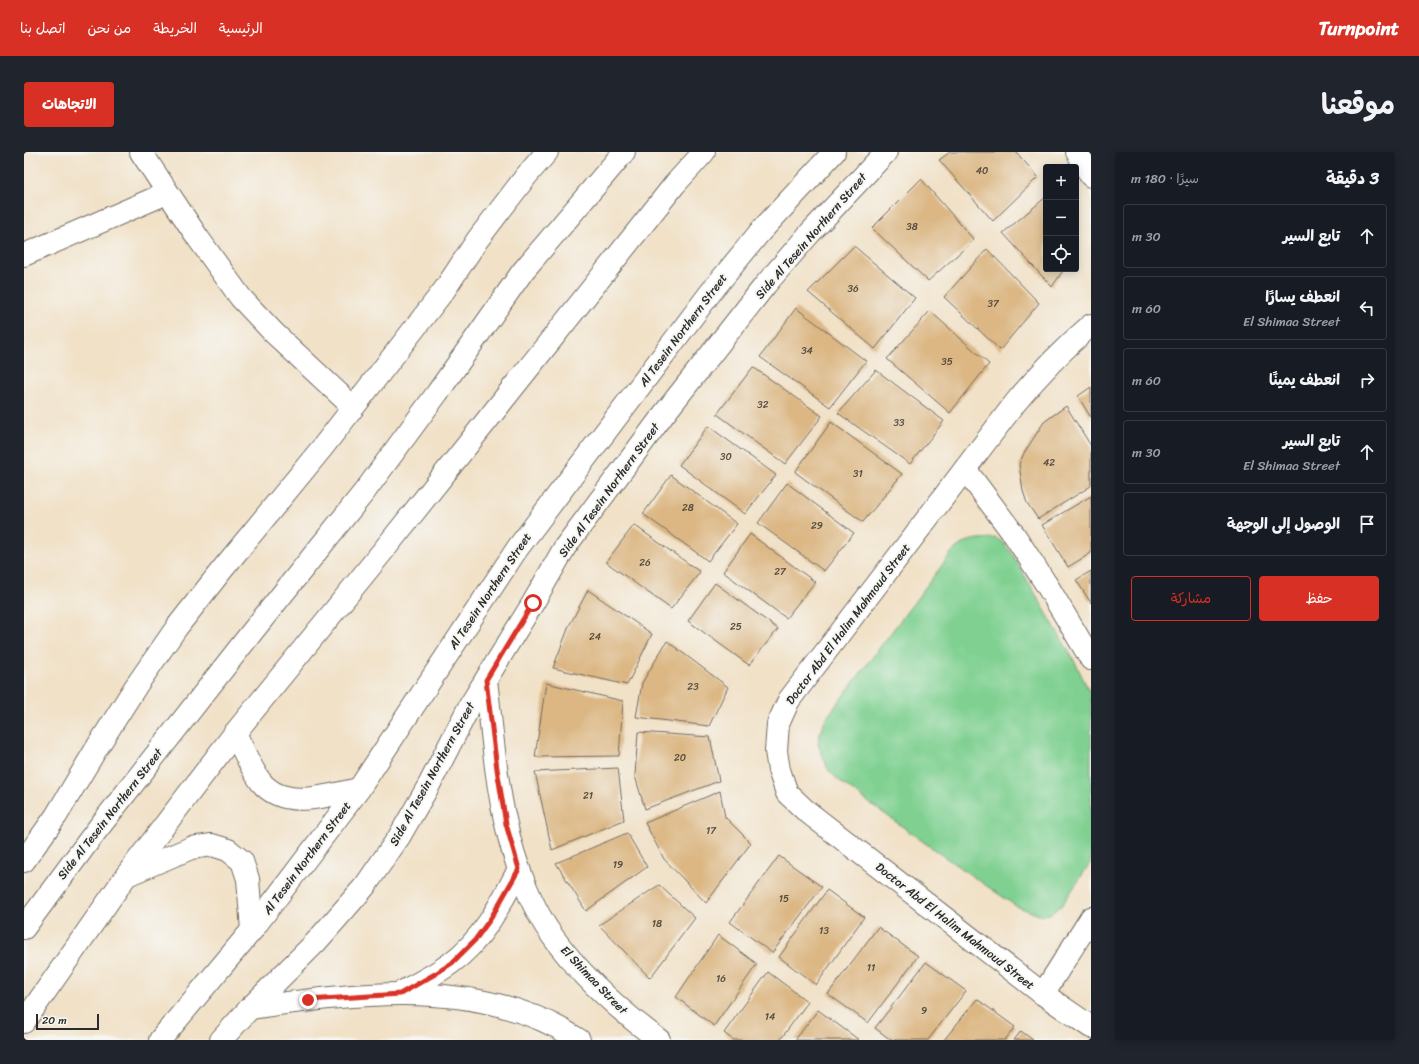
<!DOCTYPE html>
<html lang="ar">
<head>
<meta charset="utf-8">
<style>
  body { margin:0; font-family:Sriracha,"Playpen Sans Arabic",sans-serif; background:#20242c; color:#f1f3f6; direction:rtl }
  .controls { position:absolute; right:12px; top:12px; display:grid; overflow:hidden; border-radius:4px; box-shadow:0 2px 10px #0003 }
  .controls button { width:36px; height:36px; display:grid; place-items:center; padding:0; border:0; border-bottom:1px solid #363941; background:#171b24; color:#f1f3f6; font:20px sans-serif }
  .scale { position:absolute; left:12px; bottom:10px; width:63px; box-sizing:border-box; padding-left:4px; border:2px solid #2b2b2b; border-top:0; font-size:11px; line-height:14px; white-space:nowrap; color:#2b2b2b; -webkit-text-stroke:3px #f6f6f2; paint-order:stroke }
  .stop { position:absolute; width:12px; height:12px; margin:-9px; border:3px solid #d93025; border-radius:50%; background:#fff }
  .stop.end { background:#d93025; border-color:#fff; box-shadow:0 1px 4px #0008 }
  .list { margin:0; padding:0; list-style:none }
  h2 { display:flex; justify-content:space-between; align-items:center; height:52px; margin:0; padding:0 16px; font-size:17px }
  h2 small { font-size:13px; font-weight:400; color:#9ea1a6 }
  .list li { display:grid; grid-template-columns:26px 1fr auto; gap:12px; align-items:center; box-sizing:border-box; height:64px; margin:0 8px 8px; padding:0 8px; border:1px solid #363941; border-radius:4px }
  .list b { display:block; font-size:15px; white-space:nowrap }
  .list p { margin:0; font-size:13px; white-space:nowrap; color:#9ea1a6 }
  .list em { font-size:13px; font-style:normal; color:#9ea1a6 }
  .actions { display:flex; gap:8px; padding:12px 16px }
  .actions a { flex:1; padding:9px 0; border:1px solid #d93025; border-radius:4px; text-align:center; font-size:14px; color:#d93025 }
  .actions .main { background:#d93025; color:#fff }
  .icon { flex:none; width:22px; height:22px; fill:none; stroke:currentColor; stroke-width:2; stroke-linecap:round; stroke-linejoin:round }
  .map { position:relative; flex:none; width:1067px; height:888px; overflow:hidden; direction:ltr; border-radius:4px }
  header { display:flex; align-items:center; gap:24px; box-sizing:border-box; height:56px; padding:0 20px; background:#d93025; color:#fff }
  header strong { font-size:19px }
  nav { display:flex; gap:22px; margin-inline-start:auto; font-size:14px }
  .intro { display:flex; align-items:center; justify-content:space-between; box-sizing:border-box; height:96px; padding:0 24px }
  h1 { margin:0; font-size:28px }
  .button { padding:10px 18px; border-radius:4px; background:#d93025; color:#fff; font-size:14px; font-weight:700 }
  main { display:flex; gap:24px; padding:0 24px }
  aside { flex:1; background:#171b24; border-radius:4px; box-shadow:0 2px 10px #0003 }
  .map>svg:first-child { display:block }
</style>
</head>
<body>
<header>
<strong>Turnpoint</strong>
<nav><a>الرئيسية</a><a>الخريطة</a><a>من نحن</a><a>اتصل بنا</a></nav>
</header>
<div class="intro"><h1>موقعنا</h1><a class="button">الاتجاهات</a></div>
<main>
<aside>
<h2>3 دقيقة<small>سيرًا · 180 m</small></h2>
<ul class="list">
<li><svg class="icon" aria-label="ahead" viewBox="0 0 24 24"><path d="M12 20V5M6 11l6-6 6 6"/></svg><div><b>تابع السير</b></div><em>30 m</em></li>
<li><svg class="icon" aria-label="left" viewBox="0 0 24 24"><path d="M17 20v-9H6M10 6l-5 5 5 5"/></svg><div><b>انعطف يسارًا</b><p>El Shimaa Street</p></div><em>60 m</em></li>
<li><svg class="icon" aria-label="right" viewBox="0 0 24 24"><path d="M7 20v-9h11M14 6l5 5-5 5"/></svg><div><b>انعطف يمينًا</b></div><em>60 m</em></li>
<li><svg class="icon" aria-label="ahead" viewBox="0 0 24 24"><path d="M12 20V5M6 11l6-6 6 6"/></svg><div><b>تابع السير</b><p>El Shimaa Street</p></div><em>30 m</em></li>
<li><svg class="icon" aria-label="arrive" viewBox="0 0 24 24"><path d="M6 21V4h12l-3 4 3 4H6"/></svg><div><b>الوصول إلى الوجهة</b></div></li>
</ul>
<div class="actions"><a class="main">حفظ</a><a>مشاركة</a></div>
</aside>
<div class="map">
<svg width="1067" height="888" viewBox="0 0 1067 888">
  <rect width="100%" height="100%" fill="#f6f6f2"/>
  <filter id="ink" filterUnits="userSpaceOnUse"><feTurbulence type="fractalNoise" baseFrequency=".025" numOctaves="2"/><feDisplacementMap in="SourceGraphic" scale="8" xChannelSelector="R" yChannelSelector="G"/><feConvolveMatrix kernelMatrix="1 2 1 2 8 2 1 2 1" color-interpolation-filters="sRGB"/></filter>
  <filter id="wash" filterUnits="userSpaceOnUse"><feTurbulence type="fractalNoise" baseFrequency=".012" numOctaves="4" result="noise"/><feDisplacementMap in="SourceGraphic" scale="16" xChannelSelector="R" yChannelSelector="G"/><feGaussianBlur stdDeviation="0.9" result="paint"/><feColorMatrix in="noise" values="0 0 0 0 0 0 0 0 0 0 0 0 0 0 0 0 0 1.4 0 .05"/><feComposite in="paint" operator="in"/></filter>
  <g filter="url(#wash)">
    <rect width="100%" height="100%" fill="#f1e1c7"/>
    <path fill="#7fd091" stroke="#557e5e" d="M 972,386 L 978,390 L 986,398 L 1051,510 L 1067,543 L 1067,710 L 1038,753 L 1026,762 L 1015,763 L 992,754 L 919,704 L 818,631 L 804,618 L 794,591 L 797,578 L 801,568 L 928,400 C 942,386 953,387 972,386 Z"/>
    <g id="blocks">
      <g fill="#dcb784">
        <path d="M 926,0 L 992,0 L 1014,25 L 969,69 L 915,8 Z"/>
        <path d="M 897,27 L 950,88 L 904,129 L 848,76 Z"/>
        <path d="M 1022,45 L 1022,117 L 1040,117 L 1028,135 L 979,81 Z"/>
        <path d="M 830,94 L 891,146 L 851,197 L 784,140 Z"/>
        <path d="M 963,97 L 1015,151 L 976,198 L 920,145 Z"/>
        <path d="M 772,156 L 842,209 L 806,255 L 736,205 Z"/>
        <path d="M 906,159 L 965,212 L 926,261 L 863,207 Z"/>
        <path d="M 729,215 L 798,264 L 761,312 L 693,262 Z"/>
        <path d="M 852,218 L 920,269 L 886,312 L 814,261 Z"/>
        <path d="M 1067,235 L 1067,266 L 1054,244 Z"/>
        <path d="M 1042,254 L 1067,294 L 1067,334 L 1014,367 L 1003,351 L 999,339 L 995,312 L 1000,301 L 1020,270 Z"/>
        <path d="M 807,270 L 878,322 L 839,370 L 771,320 Z"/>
        <path d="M 684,274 L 752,323 L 721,362 L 655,313 Z"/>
        <path d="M 647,323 L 713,372 L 684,409 L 619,362 Z"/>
        <path d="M 763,331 L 830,381 L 800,419 L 734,371 Z"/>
        <path d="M 1067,344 L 1067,401 L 1044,415 L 1018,373 Z"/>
        <path d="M 610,373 L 676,420 L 647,457 L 582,410 Z"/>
        <path d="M 726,382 L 791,430 L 762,466 L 699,420 Z"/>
        <path d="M 1067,419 L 1067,451 L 1052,428 Z"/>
        <path d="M 691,431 L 754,477 L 725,513 L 664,469 Z"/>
        <path d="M 564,438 L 628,482 L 603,533 L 529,516 L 545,474 Z"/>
        <path d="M 643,489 L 704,535 L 685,574 L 612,565 L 618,531 Z"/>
        <path d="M 522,531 L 599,549 L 595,604 L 511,605 Z"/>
        <path d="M 614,580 L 686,585 L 695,629 L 621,657 L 611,624 Z"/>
        <path d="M 594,616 L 600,668 L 528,698 L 511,620 Z"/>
        <path d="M 696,639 L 701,665 L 727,691 L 682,751 L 640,707 L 621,671 Z"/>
        <path d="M 603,681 L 623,715 L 562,759 L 532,711 Z"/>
        <path d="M 755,704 L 798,735 L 748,801 L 706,770 Z"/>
        <path d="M 635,733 L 671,766 L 626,826 L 575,773 Z"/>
        <path d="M 803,738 L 840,765 L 792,833 L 755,805 Z"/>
        <path d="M 854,775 L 894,804 L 844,871 L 804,842 Z"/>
        <path d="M 694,783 L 733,812 L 690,874 L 652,845 Z"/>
        <path d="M 902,810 L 942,839 L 904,888 L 867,888 L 851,876 Z"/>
        <path d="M 744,820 L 784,850 L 756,888 L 709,888 L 700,881 Z"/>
        <path d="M 953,847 L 991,875 L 981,888 L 920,888 Z"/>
        <path d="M 794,858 L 835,888 L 771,888 Z"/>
        <path d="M 997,879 L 1009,888 L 990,888 Z"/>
      </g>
    </g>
  </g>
  <g filter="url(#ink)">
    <use href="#blocks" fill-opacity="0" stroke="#706b62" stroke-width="1"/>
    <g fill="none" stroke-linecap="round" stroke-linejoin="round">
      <defs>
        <g id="street">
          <path d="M 117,0 L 174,86 L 217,146 L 250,181 L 329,255"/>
          <path d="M 0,103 L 143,41"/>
          <path d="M 1067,173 C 1039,197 1015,222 992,250 L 765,548 L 754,572 L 752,599 L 755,618 L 763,641 L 781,658 L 1019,842 L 1067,875"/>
          <path d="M 941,317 L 991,384 L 1024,435 L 1067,507"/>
          <path d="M 0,709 L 32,664 L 74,594 L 112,534 L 153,475 L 197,419 L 298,296 L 421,137 L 454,87 L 503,23 L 523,0"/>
          <path d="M 1019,842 L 1067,766"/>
        </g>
        <g id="secondary">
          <path d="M 1053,0 L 1067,24"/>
          <path d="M 462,528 C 468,576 471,625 482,672 C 490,709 507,755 529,785 C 558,825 596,859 635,888"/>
          <path d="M 0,776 L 72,679 L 228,480 L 341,339 L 414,240 L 499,119 L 600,0"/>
          <path d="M 376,841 C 393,832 411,823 427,811 C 459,788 477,751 495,717"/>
          <path d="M 226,856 C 334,841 459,824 555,888"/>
          <path d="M 197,888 L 226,856 L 292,790 L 341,734 L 375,685 L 405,633 L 445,555 L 509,451 L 541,395 L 640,262 L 742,132 L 786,81 L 862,0"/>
        </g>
        <g id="primary">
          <path d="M 211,581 C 219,597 226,615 237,630 C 261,659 304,643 335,637"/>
          <path d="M 103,723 L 167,696 L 188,693 L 204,698 L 218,709 L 224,727 L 228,778"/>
          <path d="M 0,870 L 102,724 L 211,581 L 363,394 L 651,32 L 680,0"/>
          <path d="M 136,888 L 228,778 L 335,637 L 493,397 L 687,140 L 736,80 L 810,0"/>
        </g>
      </defs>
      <use href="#street" stroke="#706b62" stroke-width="24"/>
      <use href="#secondary" stroke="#706b62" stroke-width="24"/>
      <use href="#primary" stroke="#706b62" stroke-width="24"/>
      <use href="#street" stroke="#fff" stroke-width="22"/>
      <use href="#secondary" stroke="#fff" stroke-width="22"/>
      <use href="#primary" stroke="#fff" stroke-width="22"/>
    </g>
  </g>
  <g fill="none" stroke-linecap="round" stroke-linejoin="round" filter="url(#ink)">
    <path stroke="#d93025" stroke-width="5" d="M 284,848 L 376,842 L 411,822 L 428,811 L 451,788 L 467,766 L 495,717 L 482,672 L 473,617 L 462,528 L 509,451"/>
  </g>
  <g text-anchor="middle" stroke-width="4" stroke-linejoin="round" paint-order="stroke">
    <g font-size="10" fill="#574e41">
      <text x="958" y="22">40</text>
      <text x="888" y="78">38</text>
      <text x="829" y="140">36</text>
      <text x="969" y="155">37</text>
      <text x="783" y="202">34</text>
      <text x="923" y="213">35</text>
      <text x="739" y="256">32</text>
      <text x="875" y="274">33</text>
      <text x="702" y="308">30</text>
      <text x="1025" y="314">42</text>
      <text x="834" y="325">31</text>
      <text x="664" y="359">28</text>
      <text x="793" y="377">29</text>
      <text x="621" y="414">26</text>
      <text x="756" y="423">27</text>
      <text x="712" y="478">25</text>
      <text x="571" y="488">24</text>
      <text x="669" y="538">23</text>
      <text x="656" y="609">20</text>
      <text x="564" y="647">21</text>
      <text x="687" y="682">17</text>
      <text x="594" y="716">19</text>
      <text x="760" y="750">15</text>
      <text x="633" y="775">18</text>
      <text x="800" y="782">13</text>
      <text x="847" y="819">11</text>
      <text x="697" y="830">16</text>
      <text x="900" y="862">9</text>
      <text x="746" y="868">14</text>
    </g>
    <g font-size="12" fill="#2b2b2b" stroke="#f6f6f2">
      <text transform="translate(787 84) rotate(-49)" y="4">Side Al Tesein Northern Street</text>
      <text transform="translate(659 178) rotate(-53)" y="4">Al Tesein Northern Street</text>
      <text transform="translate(585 338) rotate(-54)" y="4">Side Al Tesein Northern Street</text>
      <text transform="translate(466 439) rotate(-56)" y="4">Al Tesein Northern Street</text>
      <text transform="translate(824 472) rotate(-53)" y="4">Doctor Abd El Halim Mahmoud Street</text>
      <text transform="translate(408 622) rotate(-61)" y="4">Side Al Tesein Northern Street</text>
      <text transform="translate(86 662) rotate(-52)" y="4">Side Al Tesein Northern Street</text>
      <text transform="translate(283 706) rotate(-53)" y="4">Al Tesein Northern Street</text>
      <text transform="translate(931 774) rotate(38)" y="4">Doctor Abd El Halim Mahmoud Street</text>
      <text transform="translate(570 828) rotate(46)" y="4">El Shimaa Street</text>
    </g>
  </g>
</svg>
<div class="controls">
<button>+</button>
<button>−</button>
<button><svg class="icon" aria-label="locate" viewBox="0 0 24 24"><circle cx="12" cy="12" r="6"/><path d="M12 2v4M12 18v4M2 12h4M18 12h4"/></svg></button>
</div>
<div class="scale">20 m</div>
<div class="stop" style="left:509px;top:451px"></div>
<div class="stop end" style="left:284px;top:848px"></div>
</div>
</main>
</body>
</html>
